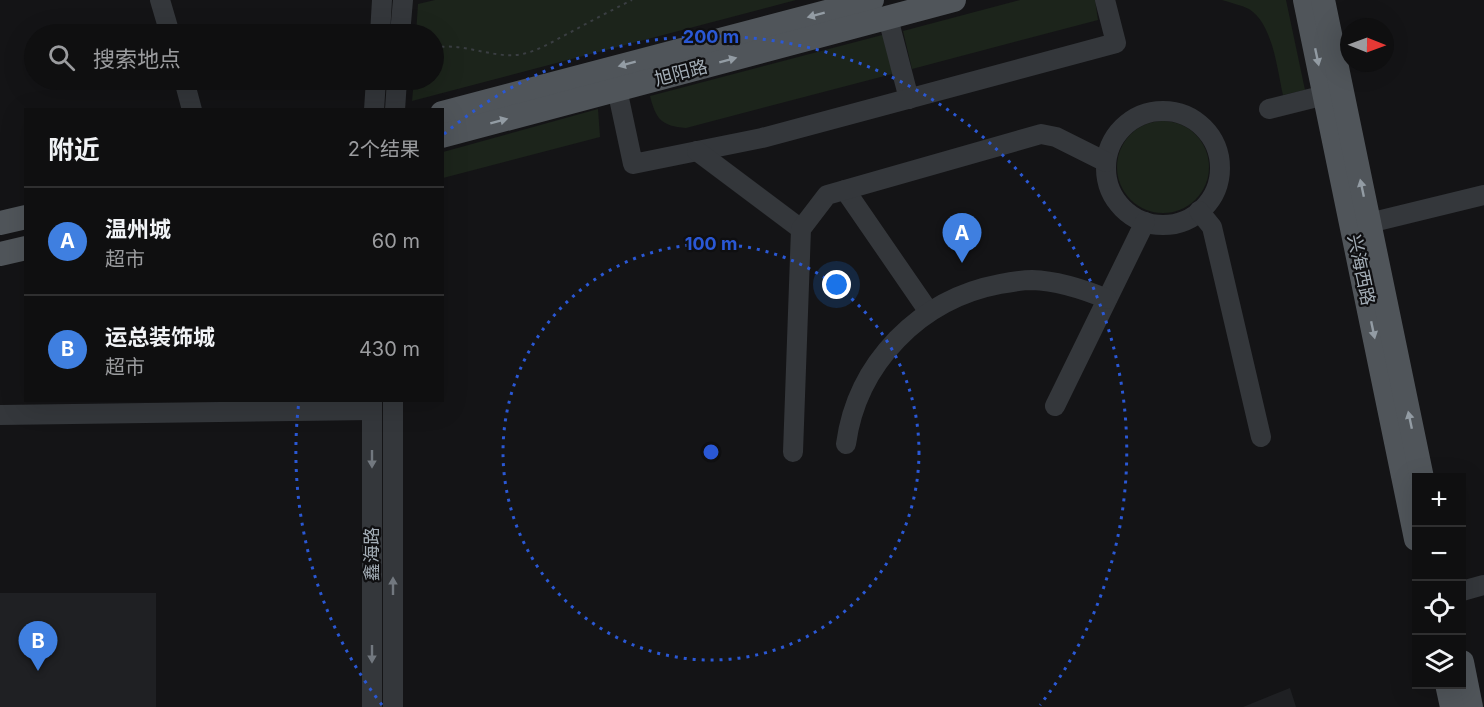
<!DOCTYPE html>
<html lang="zh">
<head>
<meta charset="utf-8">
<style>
  body { margin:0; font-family:Inter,"Noto Sans SC",sans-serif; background:#181819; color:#f1f3f6 }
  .controls { position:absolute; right:18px; bottom:18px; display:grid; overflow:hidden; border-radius:0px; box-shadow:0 6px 24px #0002 }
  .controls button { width:54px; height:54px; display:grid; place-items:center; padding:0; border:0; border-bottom:2px solid #2f2f30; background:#0f0f10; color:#f1f3f6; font:30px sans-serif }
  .compass { position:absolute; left:1340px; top:18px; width:54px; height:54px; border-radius:50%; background:#0f0f10; box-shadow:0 6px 24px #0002; rotate:91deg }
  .you { position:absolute; left:837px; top:285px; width:21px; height:21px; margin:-15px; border:4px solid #fff; border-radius:50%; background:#1a73e8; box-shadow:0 0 0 9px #1a73e833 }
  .badge { display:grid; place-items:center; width:39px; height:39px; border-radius:50%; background:#1a73e8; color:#fff; font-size:20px; font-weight:700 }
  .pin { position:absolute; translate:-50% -50px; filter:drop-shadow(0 2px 3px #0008) }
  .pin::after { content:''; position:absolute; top:32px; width:21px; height:18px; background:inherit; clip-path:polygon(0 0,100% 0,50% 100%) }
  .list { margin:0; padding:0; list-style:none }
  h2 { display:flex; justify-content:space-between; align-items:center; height:78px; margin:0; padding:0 24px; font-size:26px }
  h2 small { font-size:20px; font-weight:400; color:#9b9c9f }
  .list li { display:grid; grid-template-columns:39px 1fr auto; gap:18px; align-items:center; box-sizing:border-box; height:108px; padding:0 24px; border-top:2px solid #2f2f30 }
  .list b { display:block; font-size:22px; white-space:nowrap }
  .list p { margin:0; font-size:20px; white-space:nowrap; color:#9b9c9f }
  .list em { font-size:20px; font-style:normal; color:#9b9c9f }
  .icon { flex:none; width:33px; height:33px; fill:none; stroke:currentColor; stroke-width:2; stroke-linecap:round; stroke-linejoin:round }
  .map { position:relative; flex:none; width:1484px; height:707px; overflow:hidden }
  .search { position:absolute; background:#0f0f10; box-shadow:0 6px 24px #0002; left:24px; top:24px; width:420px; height:66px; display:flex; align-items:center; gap:15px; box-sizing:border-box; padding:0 21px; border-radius:33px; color:#9b9c9f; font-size:22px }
  .panel { position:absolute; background:#0f0f10; box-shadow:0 6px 24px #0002; left:24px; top:108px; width:420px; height:294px; border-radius:0px }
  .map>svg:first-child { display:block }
</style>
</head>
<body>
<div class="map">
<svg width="1484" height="707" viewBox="0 0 1484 707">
  <rect width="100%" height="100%" fill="#141416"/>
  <g fill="#1f2023">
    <rect x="0" y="593" width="156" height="114"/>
    <path d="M 1290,688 L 1296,707 L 1243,707 Z"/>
  </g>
  <g fill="#1c241b">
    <path d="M 435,0 L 796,0 L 412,101 L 414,80 L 434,80 L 434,34 L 416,34 L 418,4 Z"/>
    <path d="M 1020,0 L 1095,0 L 1098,20 L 912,69 L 903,31 Z"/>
    <path d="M 1222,0 L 1286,0 L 1305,90 L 1283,95 C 1277,69 1273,24 1249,9 C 1241,5 1231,3 1222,0 Z"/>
    <path d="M 886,34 L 896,73 L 686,128 C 661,126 656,119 650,96 Z"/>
    <path d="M 598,109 L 600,137 L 443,178 L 443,152 Z"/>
    <circle cx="1163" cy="167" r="46"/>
  </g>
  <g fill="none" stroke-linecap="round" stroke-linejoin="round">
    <path stroke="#3a3e42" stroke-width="2" stroke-dasharray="3 4.5" stroke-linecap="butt" d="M 434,48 C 461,42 488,57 516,55 C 536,53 553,41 571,32 C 591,21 612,10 632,0"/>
    <g stroke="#34373b" stroke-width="20">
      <path d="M 160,0 L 170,34"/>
      <path d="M 888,18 L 909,99"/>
      <path d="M 380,34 L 382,0"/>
      <path d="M 400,34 L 403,0"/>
      <path d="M 184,80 L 192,110"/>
      <path d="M 617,89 L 633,164 L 762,138 L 1116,43 L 1105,0"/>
      <path d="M 1269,109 L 1325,95"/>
      <path d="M 374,110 L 376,80"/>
      <path d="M 395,110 L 397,80"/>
      <circle cx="1163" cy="168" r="57"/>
      <path d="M 697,151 L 801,229"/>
      <path d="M 845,190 L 929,312"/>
      <path d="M 1199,211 L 1212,227 L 1261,437"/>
      <path d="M 1369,223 L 1484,195"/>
      <path d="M 1055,406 L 1145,222"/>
      <path d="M 0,415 L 372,410"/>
      <path d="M 846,444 C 857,363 920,299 1000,284 C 1011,282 1022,280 1032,280 C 1059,281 1083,289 1107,299"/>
      <path d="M 793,452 L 801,229 L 827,195 L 1041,134 L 1056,137 L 1106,162"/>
      <path d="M 1462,591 L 1484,585"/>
      <path d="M 372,707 L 372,400"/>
      <path d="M 393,707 L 393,400"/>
    </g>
    <g stroke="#50555a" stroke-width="24">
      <path d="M 1305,0 L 1416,539"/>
      <path d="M 1323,0 L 1422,478"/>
      <path d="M 442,113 L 872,0"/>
      <path d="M 442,136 L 954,0"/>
      <path d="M 0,223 L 26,217"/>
      <path d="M 0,254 L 26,248"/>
      <path d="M 1462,662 L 1471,707"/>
      <path d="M 1447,684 L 1452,707"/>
    </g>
  </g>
  <defs><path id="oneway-solid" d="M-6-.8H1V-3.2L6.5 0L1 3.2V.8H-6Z" transform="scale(1.5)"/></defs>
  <g fill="#939ca4">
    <use href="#oneway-solid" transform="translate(816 15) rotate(165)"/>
    <use href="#oneway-solid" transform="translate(1317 57) rotate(78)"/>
    <use href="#oneway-solid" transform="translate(728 60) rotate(-15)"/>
    <use href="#oneway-solid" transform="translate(627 64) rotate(165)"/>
    <use href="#oneway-solid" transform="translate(499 121) rotate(-15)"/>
    <use href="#oneway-solid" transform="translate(1362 188) rotate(-102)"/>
    <use href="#oneway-solid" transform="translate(1373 330) rotate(78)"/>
    <use href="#oneway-solid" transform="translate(1410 420) rotate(-102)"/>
  </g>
  <g fill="#72787f">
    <use href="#oneway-solid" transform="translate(372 459) rotate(90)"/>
    <use href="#oneway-solid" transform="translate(393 586) rotate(-90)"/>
    <use href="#oneway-solid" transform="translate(372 654) rotate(90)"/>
  </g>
  <g fill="none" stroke="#2a58d5" stroke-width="3" stroke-dasharray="3 6">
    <circle cx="711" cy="452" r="208"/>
    <path d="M382 705A415 415 0 0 1 299 401M444 134A415 415 0 0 1 1040 705"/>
  </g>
  <g text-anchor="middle" stroke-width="4.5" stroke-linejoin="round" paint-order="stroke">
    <g font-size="18" fill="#a4aeb7" stroke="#0f0f11">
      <text transform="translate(681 73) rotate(-15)" y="6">旭阳路</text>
      <text transform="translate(1361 270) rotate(78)" y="6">兴海西路</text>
      <text transform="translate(372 554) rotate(-90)" y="6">鑫海路</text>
    </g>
  </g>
  <circle cx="711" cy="452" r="9" fill="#2a58d5" stroke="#0f0f11" stroke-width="3"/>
  <g font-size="18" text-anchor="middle" font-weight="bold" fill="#2a58d5" stroke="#0f0f11" stroke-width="4.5" stroke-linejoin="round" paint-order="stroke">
    <text x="711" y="43">200 m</text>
    <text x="711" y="250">100 m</text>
  </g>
</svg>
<div class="controls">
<button>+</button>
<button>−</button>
<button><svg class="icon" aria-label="locate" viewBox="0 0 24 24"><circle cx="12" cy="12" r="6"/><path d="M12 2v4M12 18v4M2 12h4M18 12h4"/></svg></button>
<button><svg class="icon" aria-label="layers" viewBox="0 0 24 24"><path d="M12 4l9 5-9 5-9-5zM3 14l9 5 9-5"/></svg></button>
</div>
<svg class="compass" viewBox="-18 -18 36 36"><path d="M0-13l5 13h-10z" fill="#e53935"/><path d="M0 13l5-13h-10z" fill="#9b9c9f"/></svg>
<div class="you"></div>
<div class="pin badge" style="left:962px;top:263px;background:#3f7fe0">A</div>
<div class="pin badge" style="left:38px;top:671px;background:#3f7fe0">B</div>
<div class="search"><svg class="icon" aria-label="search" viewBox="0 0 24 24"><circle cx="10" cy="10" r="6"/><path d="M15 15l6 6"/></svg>搜索地点</div>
<section class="panel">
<h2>附近<small>2个结果</small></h2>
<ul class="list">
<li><span class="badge" style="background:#3f7fe0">A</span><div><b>温州城</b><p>超市</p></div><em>60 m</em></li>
<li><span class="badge" style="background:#3f7fe0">B</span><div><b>运总装饰城</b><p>超市</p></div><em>430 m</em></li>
</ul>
</section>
</div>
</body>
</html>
